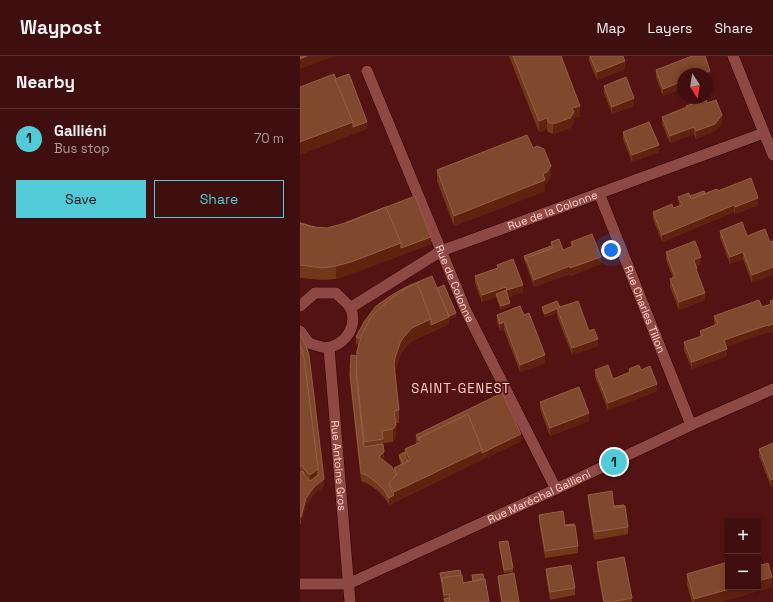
<!DOCTYPE html>
<html lang="en">
<head>
<meta charset="utf-8">
<style>
  body { margin:0; font-family:"Space Grotesk",sans-serif; background:#4a1c1c; color:#f1f3f6 }
  .controls { position:absolute; right:12px; bottom:12px; display:grid; overflow:hidden; border-radius:0px; box-shadow:0 2px 6px #0003 }
  .controls button { width:36px; height:36px; display:grid; place-items:center; padding:0; border:0; border-bottom:1px solid #582e2e; background:#3f0e0e; color:#f1f3f6; font:20px sans-serif }
  .compass { position:absolute; left:377px; top:12px; width:36px; height:36px; border-radius:50%; background:#3f0e0e; box-shadow:0 2px 6px #0003; rotate:168deg }
  .you { position:absolute; left:311px; top:194px; width:14px; height:14px; margin:-10px; border:3px solid #fff; border-radius:50%; background:#1a73e8; box-shadow:0 0 0 6px #1a73e833 }
  .badge { display:grid; place-items:center; width:26px; height:26px; border-radius:50%; background:#52cbd8; color:#111; font-size:13px; font-weight:700 }
  .pin { position:absolute; translate:-50% -50%; border:2px solid #fff; box-shadow:0 1px 4px #0006 }
  .list { margin:0; padding:0; list-style:none }
  h2 { display:flex; justify-content:space-between; align-items:center; height:52px; margin:0; padding:0 16px; font-size:17px }
  h2 small { font-size:13px; font-weight:400; color:#ad9c9e }
  .list li { display:grid; grid-template-columns:26px 1fr auto; gap:12px; align-items:center; box-sizing:border-box; height:60px; padding:0 16px; border-top:1px solid #582e2e }
  .list b { display:block; font-size:15px; white-space:nowrap }
  .list p { margin:0; font-size:13px; white-space:nowrap; color:#ad9c9e }
  .list em { font-size:13px; font-style:normal; color:#ad9c9e }
  .actions { display:flex; gap:8px; padding:12px 16px }
  .actions a { flex:1; padding:9px 0; border:1px solid #52cbd8; border-radius:0px; text-align:center; font-size:14px; color:#52cbd8 }
  .actions .main { background:#52cbd8; color:#111 }
  .map { position:relative; flex:none; width:473px; height:546px; overflow:hidden }
  header { display:flex; align-items:center; gap:24px; box-sizing:border-box; height:56px; padding:0 20px; background:#3f0e0e; border-bottom:1px solid #582e2e }
  header strong { font-size:19px }
  nav { display:flex; gap:22px; margin-inline-start:auto; font-size:14px }
  main { display:flex }
  aside { flex:1; background:#3f0e0e }
  .map>svg:first-child { display:block }
</style>
</head>
<body>
<header>
<strong>Waypost</strong>
<nav><a>Map</a><a>Layers</a><a>Share</a></nav>
</header>
<main>
<aside>
<h2>Nearby<small></small></h2>
<ul class="list">
<li><span class="badge">1</span><div><b>Galliéni</b><p>Bus stop</p></div><em>70 m</em></li>
</ul>
<div class="actions"><a class="main">Save</a><a>Share</a></div>
</aside>
<div class="map">
<svg width="473" height="546" viewBox="0 0 473 546">
  <rect width="100%" height="100%" fill="#541313"/>
  <g fill="none" stroke-linecap="round" stroke-linejoin="round">
    <defs>
      <g id="minor">
        <path d="M 433,0 L 473,99"/>
        <path id="s1" d="M 67,15 L 166,255 L 256,433"/>
        <path id="s2" d="M 299,137 L 391,369"/>
        <path d="M 0,250 L 15,237 L 36,237 C 40,242 48,247 51,253 C 57,269 47,287 30,291 C 24,293 15,289 9,287 L 0,275"/>
        <path id="s3" d="M 50,252 L 141,195 L 464,77"/>
        <path id="s4" d="M 29,292 L 50,546"/>
        <path id="s5" d="M 0,528 L 48,528 L 256,433 L 391,369 L 473,333"/>
      </g>
    </defs>
    <use href="#minor" stroke="#310204" stroke-width="12"/>
    <use href="#minor" stroke="#8f4945" stroke-width="11"/>
  </g>
  <g fill="#713819">
    <path d="M 209,0 L 261,0 L 280,60 L 274,62 L 274,66 L 270,72 L 253,78 L 248,76 L 247,73 L 239,76 Z"/>
    <path d="M 289,0 L 323,0 L 325,13 L 297,24 L 289,5 Z"/>
    <path d="M 392,0 L 405,0 L 410,15 L 410,22 L 407,23 L 407,18 L 383,18 L 383,32 L 363,40 L 356,21 L 356,14 Z"/>
    <path d="M 304,30 L 334,50 L 312,58 L 304,37 Z"/>
    <path d="M 407,47 L 422,67 L 415,75 L 396,83 L 394,78 L 370,87 L 362,68 L 362,61 L 386,52 L 386,50 Z"/>
    <path d="M 323,76 L 359,96 L 332,106 L 323,83 Z"/>
    <path d="M 233,92 L 251,120 L 247,127 L 245,127 L 245,135 L 154,170 L 137,125 L 137,114 Z"/>
    <path d="M 418,135 L 458,149 L 435,158 L 434,156 L 362,186 L 353,163 L 353,156 L 373,152 L 379,150 L 378,141 L 390,140 Z"/>
    <path d="M 0,167 L 15,171 L 131,188 L 51,218 L 36,223 L 23,224 L 0,222 Z"/>
    <path d="M 465,173 L 452,227 L 443,203 L 430,208 L 420,182 L 420,175 L 447,180 Z"/>
    <path d="M 251,186 L 263,194 L 271,191 L 271,186 L 301,208 L 270,220 L 270,218 L 234,231 L 224,203 L 224,200 L 251,190 Z"/>
    <path d="M 366,196 L 401,208 L 396,210 L 397,217 L 405,244 L 379,254 L 370,231 L 370,223 L 373,222 L 366,204 Z"/>
    <path d="M 197,209 L 223,236 L 208,241 L 210,250 L 201,254 L 196,241 L 182,246 L 175,227 L 175,220 L 197,212 Z"/>
    <path d="M 137,232 L 156,261 L 149,263 L 149,268 L 112,285 L 103,294 L 100,300 L 95,316 L 99,354 L 99,367 L 96,367 L 96,381 L 93,386 L 83,387 L 84,396 L 83,404 L 93,414 L 94,413 L 94,412 L 101,409 L 99,403 L 99,399 L 105,396 L 105,393 L 117,388 L 116,387 L 116,379 L 221,385 L 89,449 L 84,441 L 77,434 L 68,428 L 61,425 L 50,325 L 50,318 L 57,300 L 59,289 L 56,288 L 56,281 Z"/>
    <path d="M 473,244 L 473,276 L 468,277 L 468,276 L 426,291 L 427,300 L 392,313 L 384,294 L 384,286 L 400,281 L 400,275 L 415,269 L 414,267 L 414,260 L 462,251 L 470,248 L 470,245 Z"/>
    <path d="M 242,251 L 260,251 L 289,275 L 298,290 L 272,299 L 257,260 L 257,257 L 245,261 L 242,255 Z"/>
    <path d="M 197,259 L 224,259 L 245,307 L 220,316 L 204,274 L 200,275 L 197,266 Z"/>
    <path d="M 0,278 L 24,430 L 14,438 L 6,449 L 1,468 L 0,468 Z"/>
    <path d="M 329,313 L 341,314 L 357,335 L 308,354 L 295,321 L 295,314 L 313,323 L 329,317 Z"/>
    <path d="M 240,346 L 289,365 L 250,380 L 240,353 Z"/>
    <path d="M 473,387 L 471,431 L 459,400 L 459,393 Z"/>
    <path d="M 288,439 L 314,450 L 328,471 L 328,478 L 294,484 L 288,446 Z"/>
    <path d="M 239,459 L 265,469 L 278,490 L 278,497 L 245,502 L 239,466 Z"/>
    <path d="M 199,486 L 213,512 L 213,516 L 204,517 L 199,490 Z"/>
    <path d="M 297,506 L 332,542 L 332,546 L 303,546 L 297,513 Z"/>
    <path d="M 246,513 L 275,532 L 275,539 L 250,544 L 246,521 Z"/>
    <path d="M 140,517 L 163,527 L 172,525 L 172,519 L 189,546 L 144,546 L 140,521 Z"/>
    <path d="M 387,518 L 472,531 L 420,546 L 392,546 L 387,529 Z"/>
    <path d="M 198,520 L 219,546 L 201,546 L 198,527 Z"/>
  </g>
  <g fill="#5f220e">
    <path d="M 7,0 L 35,0 L 0,13 L 0,3 Z"/>
    <path d="M 325,5 L 325,13 L 297,24 L 297,16 Z"/>
    <path d="M 410,15 L 410,22 L 407,23 L 407,18 L 402,18 Z"/>
    <path d="M 383,25 L 383,32 L 363,40 L 363,33 Z"/>
    <path d="M 334,42 L 334,50 L 312,58 L 312,51 Z"/>
    <path d="M 280,50 L 280,60 L 274,62 L 274,66 L 270,72 L 253,78 L 253,68 L 272,52 Z"/>
    <path d="M 422,59 L 422,67 L 415,75 L 396,83 L 396,75 Z"/>
    <path d="M 247,62 L 247,73 L 239,76 L 239,65 Z"/>
    <path d="M 53,66 L 67,66 L 67,73 L 0,99 L 0,86 Z"/>
    <path d="M 394,71 L 394,78 L 370,87 L 370,80 Z"/>
    <path d="M 359,89 L 359,96 L 332,106 L 332,99 Z"/>
    <path d="M 251,110 L 251,120 L 247,127 L 245,127 L 245,135 L 154,170 L 154,160 L 243,118 Z"/>
    <path d="M 458,142 L 458,149 L 435,158 L 435,151 Z"/>
    <path d="M 434,149 L 434,156 L 362,186 L 362,179 Z"/>
    <path d="M 131,181 L 131,188 L 51,218 L 36,223 L 36,210 L 101,187 Z"/>
    <path d="M 443,196 L 443,203 L 430,208 L 430,201 Z"/>
    <path d="M 301,201 L 301,208 L 270,220 L 270,212 Z"/>
    <path d="M 401,201 L 401,208 L 394,211 L 394,204 Z"/>
    <path d="M 270,210 L 270,218 L 234,231 L 234,224 Z"/>
    <path d="M 473,211 L 473,219 L 452,227 L 452,219 Z"/>
    <path d="M 223,229 L 223,236 L 207,242 L 207,234 Z"/>
    <path d="M 206,231 L 206,238 L 196,238 L 196,241 L 182,246 L 182,239 Z"/>
    <path d="M 405,237 L 405,244 L 379,254 L 379,246 Z"/>
    <path d="M 210,247 L 210,250 L 201,254 L 201,250 Z"/>
    <path d="M 257,253 L 257,257 L 245,261 L 245,258 Z"/>
    <path d="M 156,257 L 156,261 L 149,263 L 149,268 L 131,276 L 131,269 L 147,260 Z"/>
    <path d="M 131,263 L 131,276 L 112,285 L 103,294 L 100,300 L 95,314 L 94,322 L 94,309 L 95,302 L 100,287 L 103,282 L 112,272 Z"/>
    <path d="M 204,266 L 204,274 L 200,275 L 200,268 Z"/>
    <path d="M 473,268 L 473,276 L 468,277 L 468,270 Z"/>
    <path d="M 468,269 L 468,276 L 424,292 L 424,284 Z"/>
    <path d="M 298,283 L 298,290 L 272,299 L 272,292 Z"/>
    <path d="M 427,293 L 427,300 L 392,313 L 392,306 Z"/>
    <path d="M 245,299 L 245,307 L 220,316 L 220,309 Z"/>
    <path d="M 357,328 L 357,335 L 308,354 L 308,347 Z"/>
    <path d="M 289,357 L 289,365 L 250,380 L 250,372 Z"/>
    <path d="M 96,369 L 96,381 L 93,386 L 93,373 Z"/>
    <path d="M 221,378 L 221,385 L 89,449 L 89,442 L 94,439 L 94,436 L 182,394 Z"/>
    <path d="M 84,396 L 84,404 L 79,408 L 79,401 Z"/>
    <path d="M 18,413 L 18,426 L 10,432 L 10,419 Z"/>
    <path d="M 24,423 L 24,430 L 14,438 L 6,449 L 1,468 L 1,461 L 6,442 L 14,431 Z"/>
    <path d="M 473,423 L 473,431 L 471,431 L 471,424 Z"/>
    <path d="M 472,521 L 472,531 L 420,546 L 394,546 L 394,543 L 437,531 L 458,531 L 458,525 Z"/>
  </g>
  <g fill="#80482c" stroke="#945e46">
    <path d="M 0,0 L 7,0 L 0,3 Z"/>
    <path d="M 213,0 L 261,0 L 280,50 L 272,52 L 274,56 L 270,62 L 253,68 L 248,66 L 247,62 L 239,65 Z"/>
    <path d="M 290,0 L 323,0 L 325,5 L 297,16 Z"/>
    <path d="M 392,0 L 405,0 L 410,15 L 402,18 L 383,18 L 383,25 L 363,33 L 356,14 Z"/>
    <path d="M 34,18 L 53,66 L 0,86 L 0,31 Z"/>
    <path d="M 49,18 L 67,66 L 53,71 L 53,66 L 35,23 Z"/>
    <path d="M 326,21 L 334,42 L 312,51 L 304,30 Z"/>
    <path d="M 406,43 L 407,47 L 416,44 L 422,59 L 415,68 L 396,75 L 394,71 L 370,80 L 362,61 L 387,51 L 386,50 Z"/>
    <path d="M 349,66 L 359,89 L 332,99 L 323,76 Z"/>
    <path d="M 227,79 L 233,92 L 237,90 L 244,93 L 251,110 L 247,116 L 243,118 L 245,124 L 154,160 L 137,114 Z"/>
    <path d="M 451,122 L 458,142 L 435,151 L 434,149 L 362,179 L 353,156 L 372,148 L 373,152 L 382,149 L 378,141 L 389,137 L 391,143 L 417,133 L 418,135 Z"/>
    <path d="M 404,135 L 405,137 L 391,143 L 390,140 Z"/>
    <path d="M 115,140 L 131,181 L 101,192 L 101,187 L 86,151 L 45,167 Z"/>
    <path d="M 86,151 L 101,187 L 51,206 L 36,210 L 23,212 L 0,209 L 0,167 L 13,171 L 27,172 L 49,166 Z"/>
    <path d="M 442,166 L 447,180 L 465,173 L 470,186 L 473,185 L 473,211 L 452,219 L 443,196 L 430,201 L 420,175 Z"/>
    <path d="M 0,167 L 15,171 L 13,171 Z"/>
    <path d="M 292,178 L 301,201 L 270,212 L 270,210 L 234,224 L 226,202 L 253,192 L 251,186 L 259,183 L 263,194 L 273,190 L 271,186 Z"/>
    <path d="M 395,185 L 401,201 L 394,204 L 397,213 L 396,213 L 405,237 L 379,246 L 370,223 L 375,221 L 366,196 Z"/>
    <path d="M 251,190 L 252,192 L 226,202 L 226,205 L 224,200 Z"/>
    <path d="M 213,203 L 223,229 L 207,234 L 206,231 L 182,239 L 175,220 L 198,212 L 197,209 Z"/>
    <path d="M 132,220 L 149,261 L 131,269 L 131,263 L 117,227 L 107,232 L 93,241 L 78,254 L 72,260 L 62,278 L 61,283 L 56,281 L 64,266 L 76,250 L 92,239 L 106,231 Z"/>
    <path d="M 117,227 L 131,263 L 112,272 L 103,282 L 100,287 L 95,302 L 94,309 L 99,354 L 94,355 L 96,369 L 93,373 L 82,375 L 83,383 L 64,386 L 56,312 L 57,295 L 62,278 L 72,260 L 78,254 L 93,241 L 107,232 Z"/>
    <path d="M 144,229 L 156,257 L 149,260 L 137,232 Z"/>
    <path d="M 206,234 L 210,247 L 201,250 L 196,238 Z"/>
    <path d="M 459,244 L 462,251 L 471,248 L 470,245 L 473,244 L 473,268 L 468,270 L 468,269 L 424,284 L 427,293 L 392,306 L 384,286 L 402,280 L 400,275 L 418,268 L 414,260 Z"/>
    <path d="M 257,245 L 260,251 L 245,258 L 242,251 Z"/>
    <path d="M 278,245 L 289,275 L 294,273 L 298,283 L 272,292 L 257,252 Z"/>
    <path d="M 220,250 L 224,259 L 229,257 L 245,299 L 220,309 L 204,266 L 200,268 L 197,259 Z"/>
    <path d="M 0,278 L 6,290 L 9,299 L 24,423 L 14,431 L 6,442 L 1,461 L 0,461 L 0,416 L 3,415 L 4,418 L 10,425 L 18,419 L 18,413 L 4,302 L 0,288 Z"/>
    <path d="M 0,288 L 4,302 L 18,413 L 10,419 L 4,413 L 3,410 L 0,410 Z"/>
    <path d="M 51,299 L 57,300 L 56,317 L 64,391 L 83,388 L 84,396 L 79,401 L 92,411 L 96,419 L 89,427 L 89,430 L 94,439 L 89,442 L 84,434 L 77,427 L 68,420 L 61,417 L 50,318 Z"/>
    <path d="M 308,309 L 313,323 L 330,316 L 329,313 L 339,309 L 341,314 L 350,310 L 357,328 L 308,347 L 295,314 Z"/>
    <path d="M 279,331 L 289,357 L 250,372 L 240,346 Z"/>
    <path d="M 202,337 L 221,378 L 182,397 L 182,394 L 168,358 L 119,382 L 119,385 L 116,379 Z"/>
    <path d="M 168,358 L 182,394 L 94,436 L 89,427 L 97,418 L 94,412 L 110,404 L 105,393 L 121,386 L 119,382 Z"/>
    <path d="M 473,387 L 473,423 L 471,424 L 459,393 Z"/>
    <path d="M 105,396 L 105,400 L 108,405 L 103,408 L 99,399 Z"/>
    <path d="M 312,435 L 314,452 L 325,450 L 328,471 L 294,476 L 288,439 Z"/>
    <path d="M 324,449 L 324,450 L 314,452 L 314,450 Z"/>
    <path d="M 263,455 L 265,470 L 275,469 L 278,490 L 245,495 L 239,459 Z"/>
    <path d="M 274,468 L 274,469 L 265,470 L 265,469 Z"/>
    <path d="M 208,485 L 213,512 L 204,514 L 199,486 Z"/>
    <path d="M 324,501 L 332,542 L 313,546 L 304,546 L 297,506 Z"/>
    <path d="M 428,506 L 428,531 L 437,531 L 394,543 L 387,518 Z"/>
    <path d="M 468,507 L 472,521 L 458,525 L 458,510 Z"/>
    <path d="M 271,509 L 275,532 L 250,536 L 246,513 Z"/>
    <path d="M 160,514 L 161,519 L 142,522 L 142,526 L 140,517 Z"/>
    <path d="M 214,517 L 219,546 L 202,546 L 198,520 Z"/>
    <path d="M 183,518 L 184,523 L 173,525 L 172,519 Z"/>
    <path d="M 162,519 L 163,527 L 185,523 L 189,546 L 150,546 L 149,538 L 144,539 L 142,522 Z"/>
    <path d="M 149,542 L 150,546 L 145,546 L 144,543 Z"/>
  </g>
  <g text-anchor="middle" stroke-width="3.5" stroke-linejoin="round" paint-order="stroke">
    <g font-size="11" fill="#fcd2ce" stroke="#541313">
      <text dy="4" stroke="none"><textPath href="#s3" startOffset="226">Rue de la Colonne</textPath></text>
      <text dy="4" stroke="none"><textPath href="#s1" startOffset="230">Rue de Colonne</textPath></text>
      <text dy="4" stroke="none"><textPath href="#s2" startOffset="125">Rue Charles Tillon</textPath></text>
      <text dy="4" stroke="none"><textPath href="#s4" startOffset="118">Rue Antoine Gros</textPath></text>
      <text dy="4" stroke="none"><textPath href="#s5" startOffset="258">Rue Maréchal Gallieni</textPath></text>
    </g>
    <g font-size="13" letter-spacing="1" fill="#fcd2ce" stroke="#541313">
      <text x="161" y="337">SAINT-GENEST</text>
    </g>
  </g>
</svg>
<div class="controls">
<button>+</button>
<button>−</button>
</div>
<svg class="compass" viewBox="-18 -18 36 36"><path d="M0-13l5 13h-10z" fill="#e53935"/><path d="M0 13l5-13h-10z" fill="#ad9c9e"/></svg>
<div class="you"></div>
<div class="pin badge" style="left:314px;top:406px">1</div>
</div>
</main>
</body>
</html>
